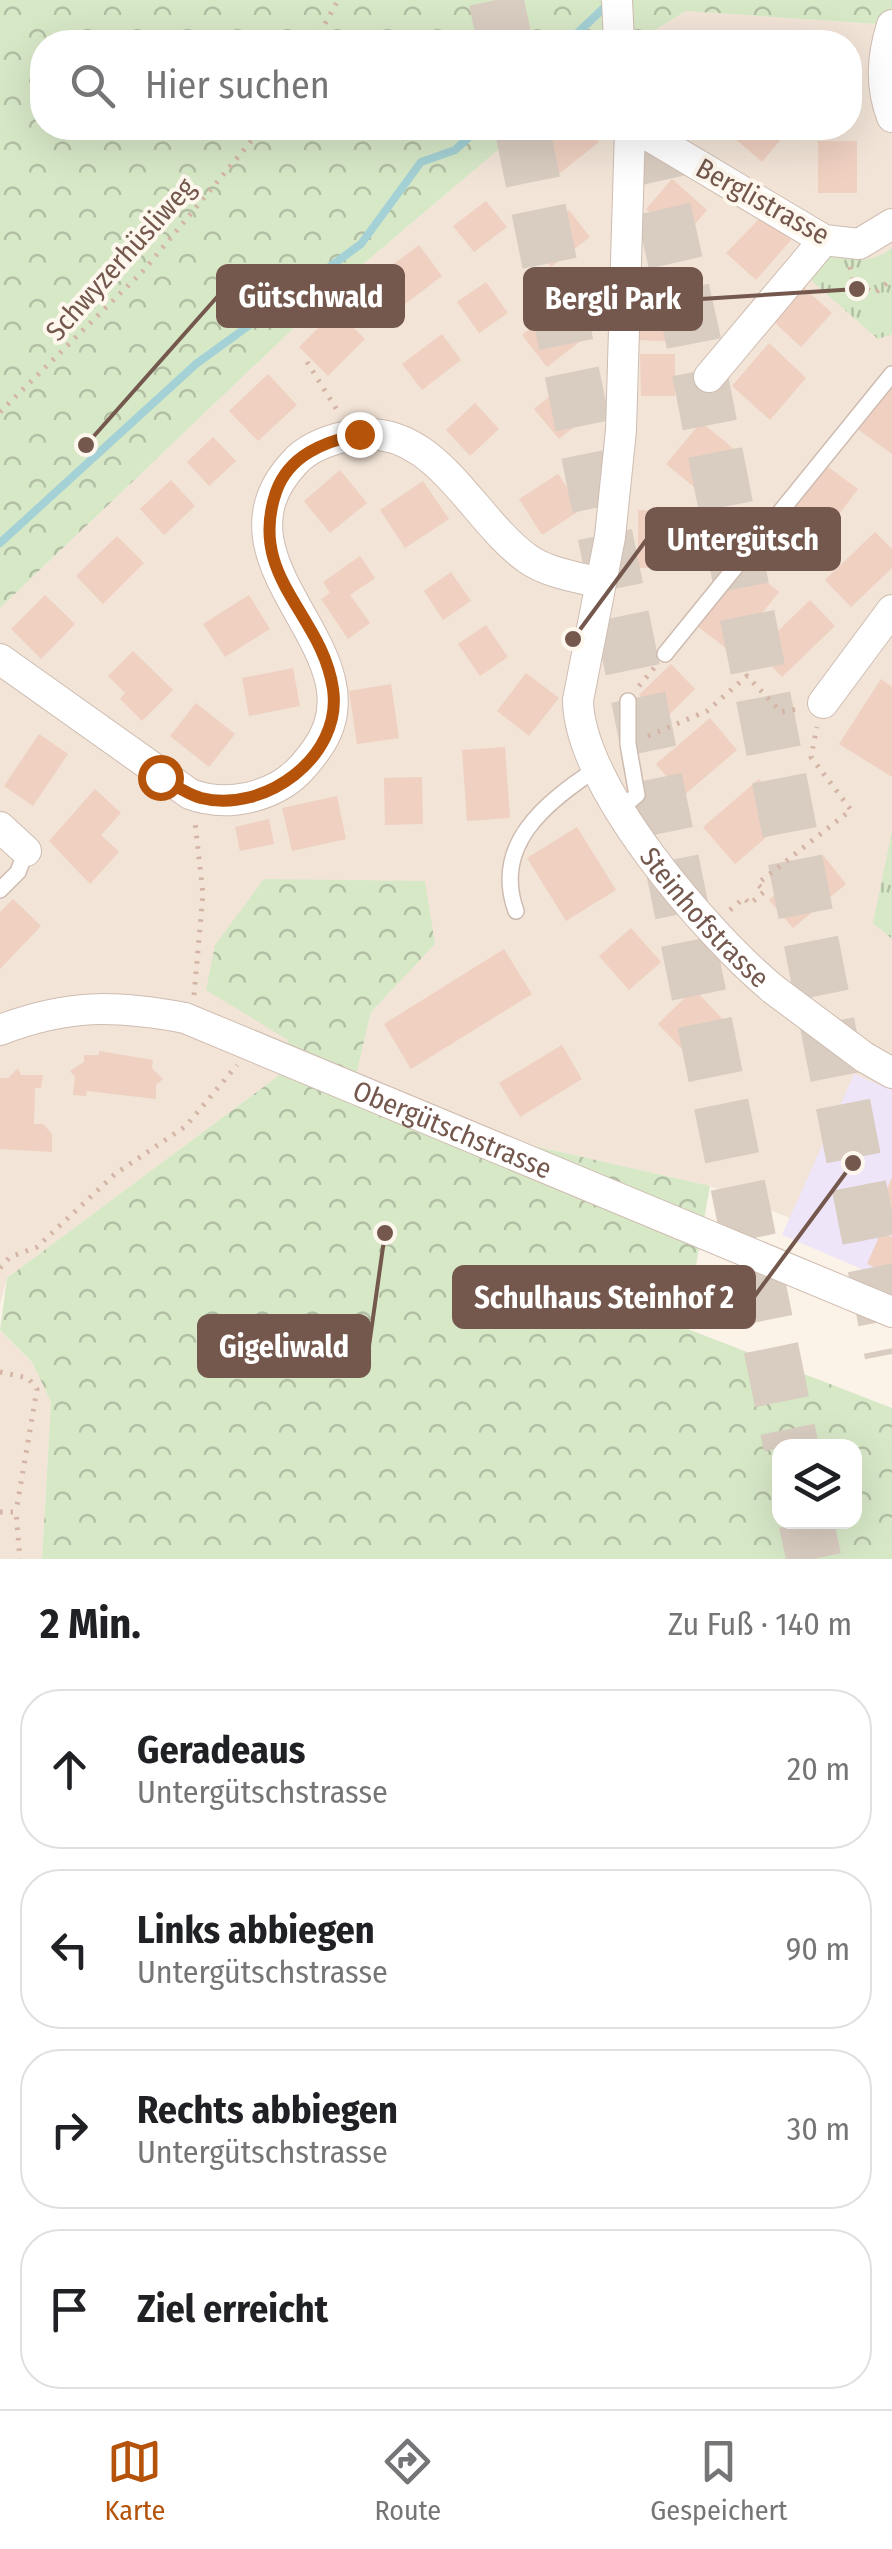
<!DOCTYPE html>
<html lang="de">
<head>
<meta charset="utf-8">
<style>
  body { margin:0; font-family:"Fira Sans Condensed",sans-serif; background:#f2f2f2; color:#202124 }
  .controls { position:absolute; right:30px; bottom:30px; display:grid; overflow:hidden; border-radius:20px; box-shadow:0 10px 40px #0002 }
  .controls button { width:90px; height:90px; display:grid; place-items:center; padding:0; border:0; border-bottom:2px solid #e0e0e0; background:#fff; color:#202124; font:50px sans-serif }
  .stop { position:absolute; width:30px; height:30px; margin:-22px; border:8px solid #b45309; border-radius:50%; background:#fff }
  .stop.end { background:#b45309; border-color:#fff; box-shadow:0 2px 10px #0008 }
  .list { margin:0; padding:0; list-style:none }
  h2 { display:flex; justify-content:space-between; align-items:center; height:130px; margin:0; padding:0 40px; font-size:42px }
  h2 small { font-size:32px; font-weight:400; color:#757577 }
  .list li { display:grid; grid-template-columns:65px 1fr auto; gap:30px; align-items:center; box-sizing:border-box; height:160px; margin:0 20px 20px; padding:0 20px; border:2px solid #e0e0e0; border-radius:40px }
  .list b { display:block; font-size:38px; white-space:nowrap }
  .list p { margin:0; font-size:32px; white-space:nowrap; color:#757577 }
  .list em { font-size:32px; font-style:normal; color:#757577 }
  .icon { flex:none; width:55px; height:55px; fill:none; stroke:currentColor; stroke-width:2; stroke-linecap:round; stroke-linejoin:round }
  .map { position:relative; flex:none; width:892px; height:1559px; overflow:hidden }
  .search { position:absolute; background:#fff; box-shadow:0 10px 40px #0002; left:30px; right:30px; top:30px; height:110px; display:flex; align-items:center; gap:25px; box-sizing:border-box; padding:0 35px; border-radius:40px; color:#757577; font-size:38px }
  .sheet { height:850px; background:#fff }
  nav { display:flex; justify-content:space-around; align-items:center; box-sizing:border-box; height:140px; border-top:2px solid #e0e0e0; background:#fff; font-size:28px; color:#757577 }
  nav a { display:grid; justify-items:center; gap:5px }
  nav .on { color:#b45309 }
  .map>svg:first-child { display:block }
</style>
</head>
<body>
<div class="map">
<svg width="892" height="1559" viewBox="0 0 892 1559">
  <defs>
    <pattern id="forest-crowns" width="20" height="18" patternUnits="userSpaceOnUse" patternTransform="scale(2.5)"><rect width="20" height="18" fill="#d7e8c7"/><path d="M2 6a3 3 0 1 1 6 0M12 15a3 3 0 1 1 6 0" fill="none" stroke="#b3bfa4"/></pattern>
    <pattern id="park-tufts" width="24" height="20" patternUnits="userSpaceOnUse" patternTransform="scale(2.5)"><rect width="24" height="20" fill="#d7e8c7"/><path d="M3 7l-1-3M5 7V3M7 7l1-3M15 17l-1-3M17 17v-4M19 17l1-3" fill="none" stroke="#b3bfa4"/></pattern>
  </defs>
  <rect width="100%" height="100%" fill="#fbf2e8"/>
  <g fill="#f2e4d7">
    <path d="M 686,11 L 892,25 L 892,1259 L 710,1186 L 349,1104 L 371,1012 L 434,944 L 288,1041 L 278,1076 L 7,1278 L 0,1305 L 0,608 L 342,282 L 524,128 L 850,128 L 850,42 L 635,42 Z"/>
    <path d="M 0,1330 L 32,1362 L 51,1402 L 42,1559 L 0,1559 Z"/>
  </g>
  <path fill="#efe5f8" d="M 854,1074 L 892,1090 L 892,1282 L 782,1235 Z"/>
  <g fill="url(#forest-crowns)" fill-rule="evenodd">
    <path d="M 0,0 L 892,0 L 892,25 L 686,11 L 635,42 L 42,42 L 42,128 L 524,128 L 342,282 L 0,608 Z"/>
    <path d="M 264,879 L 425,881 L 435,944 L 371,1012 L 349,1104 L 710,1186 L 685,1328 L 892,1408 L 892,1559 L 42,1559 L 51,1402 L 32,1362 L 0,1330 L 7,1278 L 278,1076 L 288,1040 L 206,990 L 215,945 ZM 780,1446 L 854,1446 L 854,1522 L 780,1522 Z"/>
  </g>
  <g fill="url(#park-tufts)">
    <path d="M 892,248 L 892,334 L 878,339 L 805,275 L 824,253 C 848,260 872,265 892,248 Z"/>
    <path d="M 892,831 L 892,939 L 873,923 Z"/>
  </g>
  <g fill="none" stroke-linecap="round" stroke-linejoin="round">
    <g stroke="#a4d1d5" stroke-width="8">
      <path d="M 568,42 L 608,4"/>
      <path d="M 0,543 L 196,364 L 361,244 L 421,162 L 455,150 L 479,128"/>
    </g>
  </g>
  <g fill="#efd0c1">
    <path d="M 559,128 L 587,128 L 599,142 L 555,177 L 532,149 Z"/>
    <path d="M 741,128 L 782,128 L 787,132 L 762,162 L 733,137 Z"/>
    <rect x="818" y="141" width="39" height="52"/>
    <path d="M 672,179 L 707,210 L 681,240 L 646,209 Z"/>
    <path d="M 486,201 L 507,227 L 474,252 L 453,226 Z"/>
    <path d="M 569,210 L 590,237 L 551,267 L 530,240 Z"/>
    <path d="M 762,216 L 791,240 L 756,280 L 726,253 Z"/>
    <path d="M 419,245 L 442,276 L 384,320 L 360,289 Z"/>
    <path d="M 486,282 L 508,313 L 479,333 L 457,302 Z"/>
    <path d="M 640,282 L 685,283 L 683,342 L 637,340 Z"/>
    <path d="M 802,286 L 832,313 L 801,347 L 772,320 Z"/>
    <path d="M 561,303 L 587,336 L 547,367 L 522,335 Z"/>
    <path d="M 336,310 L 365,339 L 328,376 L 299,347 Z"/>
    <path d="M 442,334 L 461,360 L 422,390 L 402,364 Z"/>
    <path d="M 769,343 L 806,378 L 770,420 L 732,386 Z"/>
    <path d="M 640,354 L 675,354 L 675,396 L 641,396 Z"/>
    <path d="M 268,374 L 297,405 L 258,441 L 229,411 Z"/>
    <path d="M 892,377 L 892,454 L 856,428 Z"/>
    <path d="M 559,389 L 584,419 L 559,439 L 534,409 Z"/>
    <path d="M 475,403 L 499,429 L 470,456 L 446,430 Z"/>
    <path d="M 701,422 L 734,449 L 699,491 L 666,464 Z"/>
    <path d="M 213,437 L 236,461 L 209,486 L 187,462 Z"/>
    <path d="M 824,464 L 858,489 L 811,551 L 777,526 Z"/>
    <path d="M 340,470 L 367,503 L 330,533 L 304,501 Z"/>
    <path d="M 558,474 L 582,509 L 542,535 L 519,499 Z"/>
    <path d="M 171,480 L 195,506 L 164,535 L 140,509 Z"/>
    <path d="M 423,481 L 449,519 L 405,548 L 380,510 Z"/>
    <rect x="638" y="510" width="33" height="58"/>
    <path d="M 875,532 L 892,549 L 892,568 L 851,607 L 825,580 Z"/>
    <path d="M 117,536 L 144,563 L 103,604 L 76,576 Z"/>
    <path d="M 360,556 L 375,578 L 350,595 L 370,623 L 348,639 L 321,599 L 330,593 L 323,582 Z"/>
    <path d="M 746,565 L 779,592 L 731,652 L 697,626 Z"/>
    <path d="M 451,572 L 471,601 L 443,620 L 424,591 Z"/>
    <path d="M 45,595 L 75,624 L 41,659 L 11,629 Z"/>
    <path d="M 249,595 L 270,629 L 225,657 L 203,624 Z"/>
    <path d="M 810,600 L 835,626 L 782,677 L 757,651 Z"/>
    <path d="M 486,625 L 508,657 L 480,676 L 458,644 Z"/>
    <path d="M 133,651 L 173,690 L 142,721 L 120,699 L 125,693 L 108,676 Z"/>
    <path d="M 671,664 L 695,689 L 664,720 L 639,695 Z"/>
    <path d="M 293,668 L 300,706 L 249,716 L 242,678 Z"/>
    <path d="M 526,673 L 559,698 L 529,736 L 497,711 Z"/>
    <path d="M 881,679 L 892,687 L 892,777 L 839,744 Z"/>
    <path d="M 391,684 L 399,738 L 357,744 L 349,691 Z"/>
    <path d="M 196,703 L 235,734 L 209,767 L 170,736 Z"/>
    <path d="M 710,718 L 737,750 L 683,796 L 656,764 Z"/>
    <path d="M 39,734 L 68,754 L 33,806 L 4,786 Z"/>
    <path d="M 505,747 L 510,818 L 467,821 L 462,750 Z"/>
    <path d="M 422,777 L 423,824 L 385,825 L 384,778 Z"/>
    <path d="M 759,779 L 791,816 L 735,864 L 703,827 Z"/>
    <path d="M 95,789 L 121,813 L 101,835 L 119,852 L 90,884 L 49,841 Z"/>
    <path d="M 337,796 L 346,839 L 292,851 L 282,808 Z"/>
    <path d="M 269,819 L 274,844 L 240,851 L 235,827 Z"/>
    <path d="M 577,827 L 616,890 L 566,921 L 527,858 Z"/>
    <path d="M 823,855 L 846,884 L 793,928 L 769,900 Z"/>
    <path d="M 13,899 L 41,926 L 0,969 L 0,912 Z"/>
    <path d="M 631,928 L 661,962 L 629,990 L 599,956 Z"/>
    <path d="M 504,949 L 532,994 L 411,1069 L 384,1024 Z"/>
    <path d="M 694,989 L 736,1033 L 700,1068 L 658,1024 Z"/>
    <path d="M 562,1045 L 582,1079 L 520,1117 L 499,1083 Z"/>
    <path d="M 99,1051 L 153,1060 L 152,1068 L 163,1079 L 156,1085 L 156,1099 L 87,1091 L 86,1096 L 73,1095 L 75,1077 L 70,1071 L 84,1062 L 84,1055 L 99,1055 Z"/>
    <path d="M 18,1068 L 21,1075 L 43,1075 L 41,1088 L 35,1088 L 34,1124 L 43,1124 L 52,1134 L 52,1152 L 0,1149 L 0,1078 L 8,1078 Z"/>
    <path d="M 892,1177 L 892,1222 L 876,1215 Z"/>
    <path d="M 881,1232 L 892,1237 L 892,1275 L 867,1264 Z"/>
  </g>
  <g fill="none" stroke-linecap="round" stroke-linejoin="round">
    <g stroke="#d9ccc1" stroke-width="55" stroke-dasharray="55 28" stroke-linecap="butt">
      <path d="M 496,0 L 505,42"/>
      <path d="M 522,128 L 791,1446"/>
      <path d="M 645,128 L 692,334 L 892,1354"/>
      <path d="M 806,1522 L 814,1559"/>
    </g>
    <defs>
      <g id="lane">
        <path d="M 665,654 L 892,374"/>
        <path d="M 621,808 L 637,795 L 628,744 L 628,701"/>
        <path d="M 0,890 L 18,872 L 26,851"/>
        <path d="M 516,911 C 492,845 545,803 596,769"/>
      </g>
      <g id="street">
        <path d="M 892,25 C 882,57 880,85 892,117"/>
        <path id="s1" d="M 630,128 L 621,430 L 610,537 L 578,700 C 579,787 707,934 773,989"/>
        <path d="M 636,128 L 824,240 L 859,244 L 892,224"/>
        <path d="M 709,377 L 824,240"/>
        <path d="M 0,659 L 190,794 C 219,805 252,801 279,786 C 295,777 305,765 316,750 C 388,653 200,564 294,463 C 307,448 329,440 348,436 C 434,418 470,518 528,559 C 548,573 577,577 600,583"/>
        <path d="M 823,703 L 892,610"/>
        <path d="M 0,827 L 26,851"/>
        <path id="s2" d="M 0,1030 C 68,1004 114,1005 185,1018 L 892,1312"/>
        <path d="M 864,1057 L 892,1073"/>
      </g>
    </defs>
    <use href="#lane" stroke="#cfbcb1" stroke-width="18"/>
    <use href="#street" stroke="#cfbcb1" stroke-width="32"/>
    <g stroke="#d4b4a4" stroke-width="5" stroke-dasharray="2.5 8" stroke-linecap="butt">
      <path d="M 315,42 L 338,0"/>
      <path d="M 850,267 L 853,282 L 875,293 L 892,279"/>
      <path d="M 307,362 L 337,410"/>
      <path d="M 0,412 L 144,270 L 262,128"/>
      <path d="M 639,686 L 654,668"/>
      <path d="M 648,736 L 707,711 L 747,676 L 781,712 L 798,709"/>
      <path d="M 730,910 L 744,898 L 750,904 L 765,891 L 757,884 L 851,810 L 811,757 L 817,727"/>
      <path d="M 194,995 L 203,894 L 195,822"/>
      <path d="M 0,1268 L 10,1257 L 37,1247 L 115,1174 L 186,1126 L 237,1065"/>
      <path d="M 0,1372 L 28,1378 L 37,1389 L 16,1512"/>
      <path d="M 0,1512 L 16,1512 L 20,1559"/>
    </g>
    <use href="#lane" stroke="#fff" stroke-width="15"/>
    <use href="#street" stroke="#fff" stroke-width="30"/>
    <defs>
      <g id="street-bridge">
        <path d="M 617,0 L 619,42"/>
        <path d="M 773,989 L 864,1057"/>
      </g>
    </defs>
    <use href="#street-bridge" stroke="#cfbcb1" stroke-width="32" stroke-linecap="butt"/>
    <use href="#street-bridge" stroke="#fff" stroke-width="30"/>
  </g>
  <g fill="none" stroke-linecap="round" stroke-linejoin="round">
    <path stroke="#b45309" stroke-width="12" d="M 160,777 C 173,784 187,794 201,798 C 264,814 343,757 333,689 C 322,613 247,578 276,492 C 289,455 324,442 359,434"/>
  </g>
  <g text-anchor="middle" stroke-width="8" stroke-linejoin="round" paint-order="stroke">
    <g font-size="28" fill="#74584d" stroke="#fef7ee">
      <text transform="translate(763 201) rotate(29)" y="10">Berglistrasse</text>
      <text transform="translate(120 259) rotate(-48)" y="10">Schwyzerhüsliweg</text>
      <text dy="10" stroke="none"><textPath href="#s1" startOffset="832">Steinhofstrasse</textPath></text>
      <text dy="10" stroke="none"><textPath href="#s2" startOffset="478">Obergütschstrasse</textPath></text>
    </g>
  </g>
  <path fill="none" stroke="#74584d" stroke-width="4" d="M86 445L218 296M857 289L701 299M573 639L647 539M853 1163L754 1297M385 1233L369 1346"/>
  <g fill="#74584d" stroke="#fef7ee" stroke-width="4">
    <circle cx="86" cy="445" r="10"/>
    <circle cx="857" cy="289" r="10"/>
    <circle cx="573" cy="639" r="10"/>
    <circle cx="853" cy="1163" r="10"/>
    <circle cx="385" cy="1233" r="10"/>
  </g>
  <g fill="#74584d" stroke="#74584d" stroke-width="4">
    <rect x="218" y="266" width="185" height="60" rx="10"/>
    <rect x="525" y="269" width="176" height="60" rx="10"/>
    <rect x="647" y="509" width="192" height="60" rx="10"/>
    <rect x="454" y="1267" width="300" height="60" rx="10"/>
    <rect x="199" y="1316" width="170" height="60" rx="10"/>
  </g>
  <g font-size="30" text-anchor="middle" font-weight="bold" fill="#fff">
    <text x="311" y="307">Gütschwald</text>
    <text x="613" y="309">Bergli Park</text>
    <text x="743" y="550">Untergütsch</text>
    <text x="604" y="1308">Schulhaus Steinhof 2</text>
    <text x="284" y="1357">Gigeliwald</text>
  </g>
</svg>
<div class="controls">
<button><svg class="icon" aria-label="layers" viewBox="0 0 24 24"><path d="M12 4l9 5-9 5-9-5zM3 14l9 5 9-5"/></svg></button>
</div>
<div class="stop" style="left:160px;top:777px"></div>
<div class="stop end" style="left:359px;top:434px"></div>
<div class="search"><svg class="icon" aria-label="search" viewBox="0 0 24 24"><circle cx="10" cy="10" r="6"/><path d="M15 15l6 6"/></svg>Hier suchen</div>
</div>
<section class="sheet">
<h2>2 Min.<small>Zu Fuß · 140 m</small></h2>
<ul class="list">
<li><svg class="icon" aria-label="ahead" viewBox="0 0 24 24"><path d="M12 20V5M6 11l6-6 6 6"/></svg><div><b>Geradeaus</b><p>Untergütschstrasse</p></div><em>20 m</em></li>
<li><svg class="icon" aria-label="left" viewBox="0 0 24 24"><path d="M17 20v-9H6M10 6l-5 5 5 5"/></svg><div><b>Links abbiegen</b><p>Untergütschstrasse</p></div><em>90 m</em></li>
<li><svg class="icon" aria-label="right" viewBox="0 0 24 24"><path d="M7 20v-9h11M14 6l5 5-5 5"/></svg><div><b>Rechts abbiegen</b><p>Untergütschstrasse</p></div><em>30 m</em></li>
<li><svg class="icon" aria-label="arrive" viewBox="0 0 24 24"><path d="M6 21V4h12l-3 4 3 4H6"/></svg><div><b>Ziel erreicht</b></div></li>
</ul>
</section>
<nav>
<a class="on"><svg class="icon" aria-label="map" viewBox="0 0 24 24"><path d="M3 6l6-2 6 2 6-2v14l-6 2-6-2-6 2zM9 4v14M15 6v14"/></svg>Karte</a>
<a><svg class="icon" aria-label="directions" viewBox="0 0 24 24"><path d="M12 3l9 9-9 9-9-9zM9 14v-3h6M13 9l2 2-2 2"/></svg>Route</a>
<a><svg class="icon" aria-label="saved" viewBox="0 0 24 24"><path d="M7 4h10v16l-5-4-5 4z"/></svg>Gespeichert</a>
</nav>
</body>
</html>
